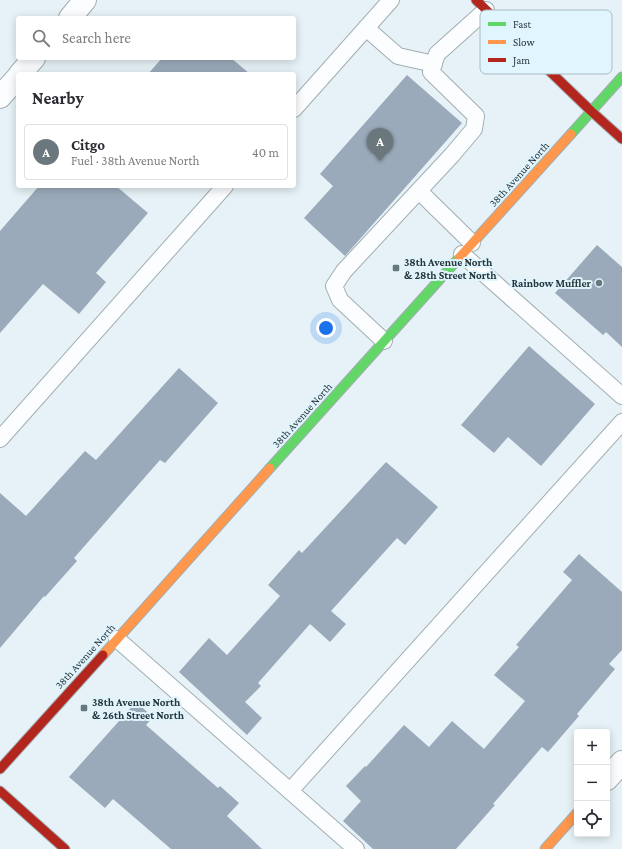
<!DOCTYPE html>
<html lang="en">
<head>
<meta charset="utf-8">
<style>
  body { margin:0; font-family:"Crimson Pro",serif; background:#f7f7f7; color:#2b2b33 }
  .controls { position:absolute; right:12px; bottom:12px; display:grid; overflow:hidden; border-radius:4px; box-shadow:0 2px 10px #0003 }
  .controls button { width:36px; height:36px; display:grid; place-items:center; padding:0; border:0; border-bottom:1px solid #e1e1e2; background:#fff; color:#2b2b33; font:20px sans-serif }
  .you { position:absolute; left:326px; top:328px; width:14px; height:14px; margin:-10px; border:3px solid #fff; border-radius:50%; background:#1a73e8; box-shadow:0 0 0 6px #1a73e833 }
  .badge { display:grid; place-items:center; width:26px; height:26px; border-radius:50%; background:#6a787d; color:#fff; font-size:13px; font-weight:700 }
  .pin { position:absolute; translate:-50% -33px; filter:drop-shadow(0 1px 2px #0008) }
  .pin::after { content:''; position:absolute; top:21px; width:14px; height:12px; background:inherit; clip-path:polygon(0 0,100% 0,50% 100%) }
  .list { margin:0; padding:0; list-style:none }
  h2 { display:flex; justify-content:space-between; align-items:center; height:52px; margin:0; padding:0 16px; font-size:17px }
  h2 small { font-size:13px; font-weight:400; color:#7c7c81 }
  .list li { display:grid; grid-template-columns:26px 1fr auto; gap:12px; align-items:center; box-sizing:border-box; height:56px; margin:0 8px 8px; padding:0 8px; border:1px solid #e1e1e2; border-radius:4px }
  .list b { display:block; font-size:15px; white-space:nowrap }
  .list p { margin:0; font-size:13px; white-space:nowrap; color:#7c7c81 }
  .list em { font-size:13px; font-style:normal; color:#7c7c81 }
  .icon { flex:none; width:22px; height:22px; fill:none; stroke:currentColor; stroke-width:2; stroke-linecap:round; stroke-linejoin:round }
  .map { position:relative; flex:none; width:622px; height:849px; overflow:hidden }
  .search { position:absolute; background:#fff; box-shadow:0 2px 10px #0003; left:16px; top:16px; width:280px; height:44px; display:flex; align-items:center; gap:10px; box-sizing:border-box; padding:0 14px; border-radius:4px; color:#7c7c81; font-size:15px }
  .panel { position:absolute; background:#fff; box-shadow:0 2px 10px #0003; left:16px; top:72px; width:280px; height:116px; border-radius:4px }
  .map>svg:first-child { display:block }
</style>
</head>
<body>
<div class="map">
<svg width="622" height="849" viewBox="0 0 622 849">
  <rect width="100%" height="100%" fill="#e6f2f7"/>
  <g fill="#9baaba">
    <path d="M 162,58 L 231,58 L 250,74 L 148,74 Z"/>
    <path d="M 407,75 L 462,123 L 345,256 L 304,218 L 333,186 L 320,174 Z"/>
    <path d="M 39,186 L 116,186 L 148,213 L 96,273 L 106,282 L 79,314 L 43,284 L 0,333 L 0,231 Z"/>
    <path d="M 597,245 L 622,267 L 622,347 L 606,332 L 603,335 L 555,293 Z"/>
    <path d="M 529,346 L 595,404 L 541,466 L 508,437 L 494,453 L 461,425 Z"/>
    <path d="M 179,368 L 218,403 L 165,463 L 160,460 L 74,558 L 77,561 L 45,597 L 44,596 L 0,648 L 0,493 L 26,516 L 85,451 L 96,460 Z"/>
    <path d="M 386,462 L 438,507 L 405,545 L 397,538 L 331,611 L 346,624 L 330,642 L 310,624 L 258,683 L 261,686 L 245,702 L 262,718 L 247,735 L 179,672 L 209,638 L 227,655 L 280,596 L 268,585 L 299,550 L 302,553 Z"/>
    <path d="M 579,554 L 622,592 L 622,650 L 609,664 L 615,669 L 577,714 L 579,716 L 548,752 L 542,747 L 493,804 L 495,805 L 456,849 L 373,849 L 343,821 L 361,801 L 346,786 L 365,766 L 366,767 L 404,725 L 429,747 L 452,721 L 484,749 L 525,701 L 494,675 L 519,647 L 516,645 L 572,580 L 563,572 Z"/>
    <path d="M 136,702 L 153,717 L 146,725 L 218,788 L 220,786 L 239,803 L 227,816 L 262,849 L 171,849 L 113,799 L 105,808 L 69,777 Z"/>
  </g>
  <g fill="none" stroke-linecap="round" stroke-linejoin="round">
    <defs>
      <g id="lane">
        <path d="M 366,28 L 398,56 L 434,64"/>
        <path d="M 294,109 L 391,0"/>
        <path d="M 419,191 L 472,243"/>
        <path d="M 462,254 L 622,396"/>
        <path d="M 384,341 L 340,300 L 334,286 L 344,271 L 452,155 L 474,129 L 476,116 L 431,72 L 437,54 L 486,10"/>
        <path d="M 0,439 L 225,186"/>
        <path d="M 117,639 L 356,849"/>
        <path d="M 290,791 L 622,422"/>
      </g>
      <g id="street">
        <path d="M 70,18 L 85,0"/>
        <path d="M 20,74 L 34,58"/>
        <path d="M 0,97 L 18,77"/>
        <path d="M 607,779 L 622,762"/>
      </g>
      <g id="fast">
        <path d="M 571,134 L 622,77"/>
        <path d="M 270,468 L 459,258"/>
      </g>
      <g id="slow">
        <path d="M 459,258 L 571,134"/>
        <path d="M 103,655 L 270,468"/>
        <path d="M 545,849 L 577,813"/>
      </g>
      <g id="jam">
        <path d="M 476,0 L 591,111 L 622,139"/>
        <path d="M 0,769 L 103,655"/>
        <path d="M 0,791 L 65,849"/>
      </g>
    </defs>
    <use href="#lane" stroke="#a2aeb2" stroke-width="18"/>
    <use href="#street" stroke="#a2aeb2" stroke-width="24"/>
    <use href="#fast" stroke="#a2aeb2" stroke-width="11"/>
    <use href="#slow" stroke="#a2aeb2" stroke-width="11"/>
    <use href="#jam" stroke="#a2aeb2" stroke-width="11"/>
    <use href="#lane" stroke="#fbfdfe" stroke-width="16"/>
    <use href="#street" stroke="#fbfdfe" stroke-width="22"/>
    <use href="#fast" stroke="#63d668" stroke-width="9"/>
    <use href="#slow" stroke="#ff974d" stroke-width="9"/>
    <use href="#jam" stroke="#b3261e" stroke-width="9"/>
  </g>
  <g fill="#6a787d" stroke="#e0f5fd" stroke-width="1.5">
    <rect x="392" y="264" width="8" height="8" rx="2"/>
    <circle cx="599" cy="283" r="4"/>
    <rect x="80" y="704" width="8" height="8" rx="2"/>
  </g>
  <g text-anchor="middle" stroke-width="4" stroke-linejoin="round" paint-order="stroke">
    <g font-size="11" fill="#28363b" stroke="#e0f5fd">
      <text transform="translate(519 174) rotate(-48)" y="4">38th Avenue North</text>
      <text transform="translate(302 415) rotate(-48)" y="4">38th Avenue North</text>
      <text transform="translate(85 656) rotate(-48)" y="4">38th Avenue North</text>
    </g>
    <g font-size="11" font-weight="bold" fill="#28363b" stroke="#e0f5fd" text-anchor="start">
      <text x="404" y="266">38th Avenue North<tspan x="404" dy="13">&amp; 28th Street North</tspan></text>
      <text x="591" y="287" text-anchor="end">Rainbow Muffler</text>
      <text x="92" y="706">38th Avenue North<tspan x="92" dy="13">&amp; 26th Street North</tspan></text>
    </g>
  </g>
  <rect x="480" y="10" width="132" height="64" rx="6" fill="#e0f5fd" stroke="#a9bcc3" stroke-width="1"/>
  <rect x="488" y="22" width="18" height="4" fill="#63d668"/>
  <rect x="488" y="40" width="18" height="4" fill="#ff974d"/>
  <rect x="488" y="58" width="18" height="4" fill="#b3261e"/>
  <g font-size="11" fill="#28363b">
    <text x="513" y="28">Fast</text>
    <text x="513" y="46">Slow</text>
    <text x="513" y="64">Jam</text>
  </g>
</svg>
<div class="controls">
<button>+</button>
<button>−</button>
<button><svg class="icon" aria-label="locate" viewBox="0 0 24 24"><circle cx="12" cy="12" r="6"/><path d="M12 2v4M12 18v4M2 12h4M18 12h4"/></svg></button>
</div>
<div class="you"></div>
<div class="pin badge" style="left:380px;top:161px">A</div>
<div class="search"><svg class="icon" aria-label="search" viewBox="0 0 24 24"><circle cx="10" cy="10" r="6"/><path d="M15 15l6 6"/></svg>Search here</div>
<section class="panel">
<h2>Nearby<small></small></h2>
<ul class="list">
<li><span class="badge">A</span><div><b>Citgo</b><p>Fuel · 38th Avenue North</p></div><em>40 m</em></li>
</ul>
</section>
</div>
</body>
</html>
